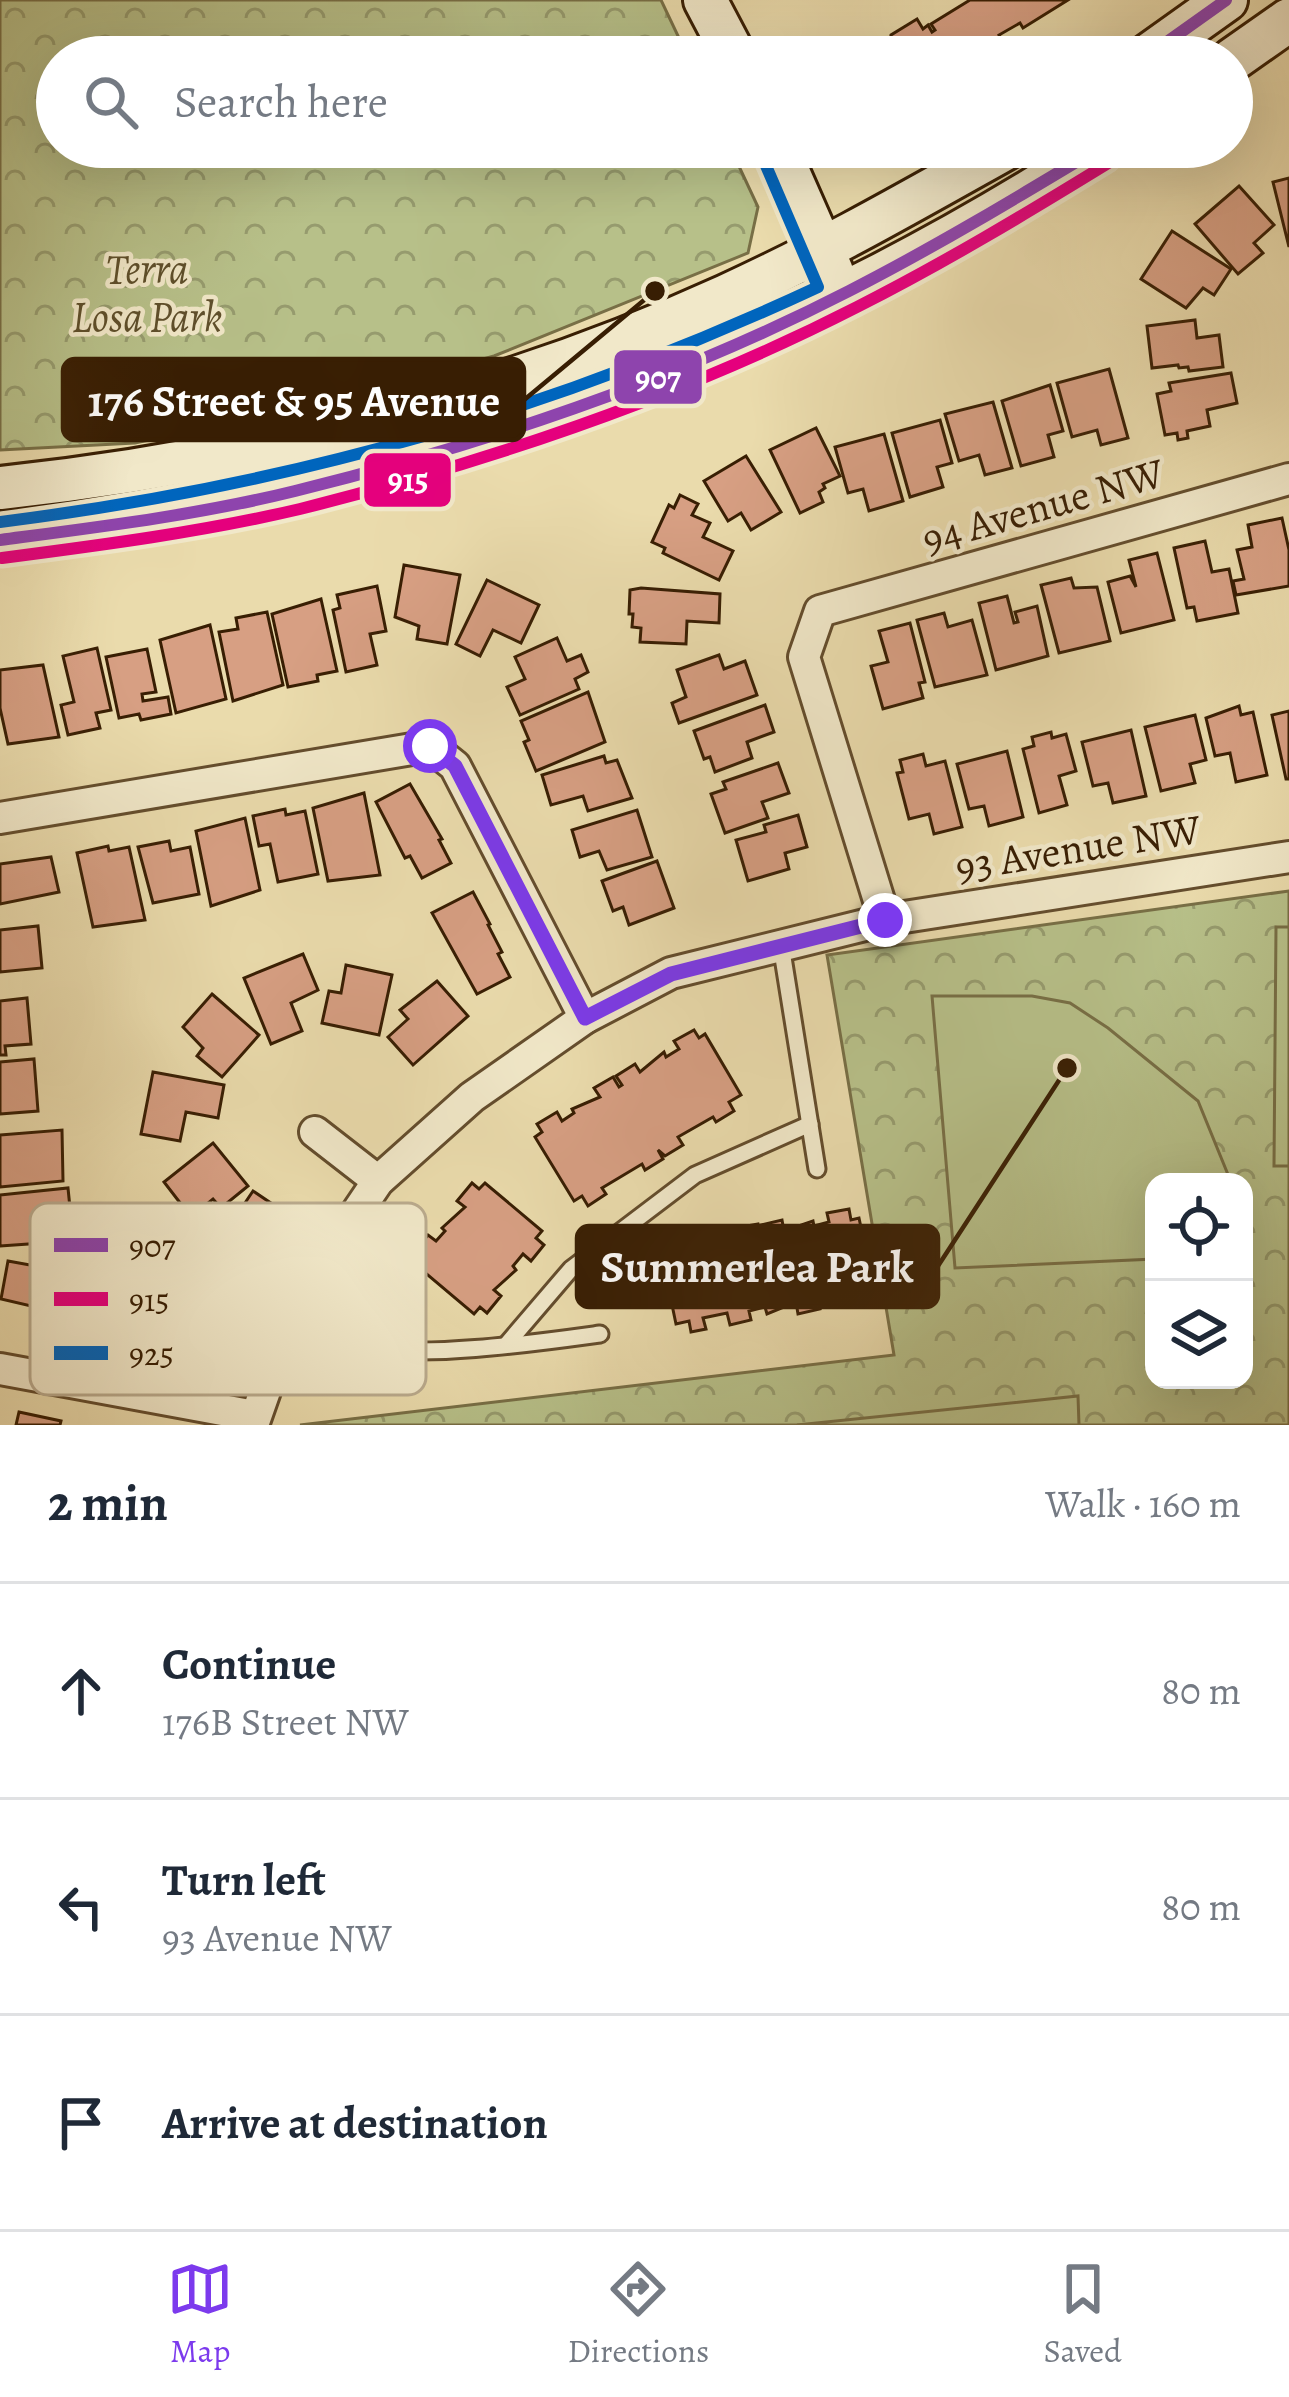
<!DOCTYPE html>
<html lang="en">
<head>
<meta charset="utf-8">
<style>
  body { margin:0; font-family:Alegreya,serif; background:#f2f2f3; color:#1f2937 }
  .controls { position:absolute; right:36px; bottom:36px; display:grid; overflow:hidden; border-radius:24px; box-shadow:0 12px 48px #0002 }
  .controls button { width:108px; height:108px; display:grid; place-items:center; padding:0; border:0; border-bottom:3px solid #e0e1e3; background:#fff; color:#1f2937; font:60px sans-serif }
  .stop { position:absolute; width:36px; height:36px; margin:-27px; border:9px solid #7c3aed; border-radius:50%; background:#fff }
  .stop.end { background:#7c3aed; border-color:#fff; box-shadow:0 3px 12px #0008 }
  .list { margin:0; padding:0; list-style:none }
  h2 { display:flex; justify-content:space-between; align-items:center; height:156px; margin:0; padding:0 48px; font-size:51px }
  h2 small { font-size:39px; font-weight:400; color:#747a83 }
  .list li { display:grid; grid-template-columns:78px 1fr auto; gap:36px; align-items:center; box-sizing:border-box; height:216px; padding:0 48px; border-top:3px solid #e0e1e3 }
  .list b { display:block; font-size:45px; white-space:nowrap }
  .list p { margin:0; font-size:39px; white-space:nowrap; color:#747a83 }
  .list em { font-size:39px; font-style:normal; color:#747a83 }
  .icon { flex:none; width:66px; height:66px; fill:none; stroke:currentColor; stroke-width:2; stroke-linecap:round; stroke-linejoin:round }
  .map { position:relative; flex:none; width:1289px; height:1425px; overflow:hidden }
  .search { position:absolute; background:#fff; box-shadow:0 12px 48px #0002; left:36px; right:36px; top:36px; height:132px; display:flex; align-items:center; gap:30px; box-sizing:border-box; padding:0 42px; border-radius:66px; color:#747a83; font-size:45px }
  .sheet { height:804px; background:#fff }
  nav { display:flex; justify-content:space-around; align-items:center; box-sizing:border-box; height:168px; border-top:3px solid #e0e1e3; background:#fff; font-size:33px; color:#747a83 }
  nav a { display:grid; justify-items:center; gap:6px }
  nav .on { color:#7c3aed }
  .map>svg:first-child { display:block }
</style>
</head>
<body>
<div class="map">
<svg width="1289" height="1425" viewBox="0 0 1289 1425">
  <defs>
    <pattern id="park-crowns" width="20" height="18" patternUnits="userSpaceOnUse" patternTransform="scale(3)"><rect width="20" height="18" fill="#b7c089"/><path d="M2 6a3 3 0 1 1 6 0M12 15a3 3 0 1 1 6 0" fill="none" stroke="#969b6e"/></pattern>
  </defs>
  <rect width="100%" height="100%" fill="#eadbac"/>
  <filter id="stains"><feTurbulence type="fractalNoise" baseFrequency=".00167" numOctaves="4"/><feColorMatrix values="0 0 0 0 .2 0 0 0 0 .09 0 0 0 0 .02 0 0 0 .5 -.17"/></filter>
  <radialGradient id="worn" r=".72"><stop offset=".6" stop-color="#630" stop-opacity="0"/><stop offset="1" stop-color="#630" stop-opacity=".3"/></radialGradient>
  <g fill="url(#park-crowns)" stroke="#786f46" stroke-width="3" fill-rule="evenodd">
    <path d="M 0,0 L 661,0 L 688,57 L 57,57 L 57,147 L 730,147 L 758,207 L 748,253 L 494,356 L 324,403 L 135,443 L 0,450 Z"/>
    <path d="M 1289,891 L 1289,1425 L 300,1425 L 894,1355 L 827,955 ZM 1154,1182 L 1244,1182 L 1244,1380 L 1154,1380 Z"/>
  </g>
  <g fill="#b7c089" stroke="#786f46" stroke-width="3">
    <path d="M 1276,927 L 1289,927 L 1289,1166 L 1274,1166 Z"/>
    <path d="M 932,996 L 1032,996 L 1070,1003 L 1108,1028 L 1198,1101 L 1231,1182 L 1154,1182 L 1154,1259 L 955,1268 Z"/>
    <path d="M 1078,1396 L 1079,1425 L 797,1425 Z"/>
  </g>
  <g fill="#d79f83" stroke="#381e03" stroke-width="3">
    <path d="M 970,0 L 1068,0 L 1023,28 L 1020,23 L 999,35 L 1001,39 L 969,57 L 888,57 L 891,35 L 917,19 L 923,29 L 928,25 L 932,32 L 935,30 L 931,24 Z"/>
    <path d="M 1289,178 L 1289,247 L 1273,182 Z"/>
    <path d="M 1239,186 L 1274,225 L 1254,243 L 1263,253 L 1238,274 L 1195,224 Z"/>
    <path d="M 1172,231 L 1231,269 L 1214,295 L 1203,288 L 1186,308 L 1141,279 Z"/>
    <path d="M 1195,320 L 1197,338 L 1219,335 L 1223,367 L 1189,371 L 1188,367 L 1179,368 L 1178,365 L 1152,368 L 1147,326 Z"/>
    <path d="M 1109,369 L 1128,438 L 1101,445 L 1097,430 L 1072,437 L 1057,383 Z"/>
    <path d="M 1231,373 L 1237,403 L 1207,410 L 1210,426 L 1187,431 L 1188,438 L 1178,440 L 1177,433 L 1165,435 L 1157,394 L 1171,391 L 1169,383 Z"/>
    <path d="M 1050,385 L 1063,431 L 1048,435 L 1054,457 L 1021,466 L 1002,401 Z"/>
    <path d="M 993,402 L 1012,468 L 985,475 L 979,455 L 959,461 L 945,414 Z"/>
    <path d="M 940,420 L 952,463 L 937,467 L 943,487 L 910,497 L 892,433 Z"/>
    <path d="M 816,428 L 840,476 L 823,484 L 825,488 L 819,492 L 823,502 L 800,513 L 770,450 Z"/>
    <path d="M 884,434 L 903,501 L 869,511 L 863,489 L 848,493 L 835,447 Z"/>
    <path d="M 746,456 L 781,512 L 751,530 L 741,513 L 728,521 L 704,481 Z"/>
    <path d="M 680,495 L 698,504 L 692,515 L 710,523 L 703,537 L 733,551 L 719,580 L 663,553 L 665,548 L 652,542 L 669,505 L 674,508 Z"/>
    <path d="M 1282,518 L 1289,550 L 1289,586 L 1236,595 L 1233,581 L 1244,579 L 1237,550 L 1252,547 L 1248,525 Z"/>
    <path d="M 1205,541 L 1212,572 L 1229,569 L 1238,613 L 1197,621 L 1194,607 L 1187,608 L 1174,548 Z"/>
    <path d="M 1157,553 L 1174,620 L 1121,633 L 1108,582 L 1130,576 L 1136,587 L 1129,560 Z"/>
    <path d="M 404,565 L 460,575 L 447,644 L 417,639 L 419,626 L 395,617 Z"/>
    <path d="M 1071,578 L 1074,588 L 1097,587 L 1110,641 L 1059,653 L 1041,585 Z"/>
    <path d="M 487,580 L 539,605 L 521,643 L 493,630 L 480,656 L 456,644 Z"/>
    <path d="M 377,586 L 386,631 L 370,634 L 377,665 L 346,672 L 333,610 L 340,608 L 337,595 Z"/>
    <path d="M 641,588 L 720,594 L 719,623 L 687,621 L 686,644 L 640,642 L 641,628 L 632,627 L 633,614 L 629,614 L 630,590 Z"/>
    <path d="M 1007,596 L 1014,623 L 1018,622 L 1015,612 L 1037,606 L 1048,656 L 996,670 L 979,603 Z"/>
    <path d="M 321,599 L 337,671 L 317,675 L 318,681 L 288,687 L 272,614 Z"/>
    <path d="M 267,612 L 283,685 L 233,701 L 219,632 L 238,629 L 236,618 Z"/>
    <path d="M 944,613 L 948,627 L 972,620 L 987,675 L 935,687 L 917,620 Z"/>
    <path d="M 910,623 L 925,682 L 919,683 L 923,698 L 883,709 L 871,666 L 888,662 L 879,631 Z"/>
    <path d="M 210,625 L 226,699 L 176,713 L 160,640 Z"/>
    <path d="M 557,638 L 567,661 L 581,655 L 588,672 L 575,679 L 579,689 L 520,715 L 507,687 L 525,679 L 515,657 Z"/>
    <path d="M 97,648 L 111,710 L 96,713 L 100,728 L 68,735 L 61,705 L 74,702 L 63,656 Z"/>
    <path d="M 147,649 L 156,692 L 142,694 L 143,701 L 168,697 L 171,714 L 141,720 L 139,714 L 119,718 L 106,657 Z"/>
    <path d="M 719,655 L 724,669 L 745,661 L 757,695 L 679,723 L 672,703 L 686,697 L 677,670 Z"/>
    <path d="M 43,665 L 59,737 L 8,744 L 0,708 L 0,670 Z"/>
    <path d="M 588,692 L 605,742 L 536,771 L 524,742 L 529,740 L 521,721 Z"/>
    <path d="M 765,705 L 774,732 L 747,742 L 752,758 L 715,772 L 710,757 L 704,759 L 694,731 Z"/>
    <path d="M 1239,706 L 1241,715 L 1253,712 L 1267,775 L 1236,782 L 1230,753 L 1215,756 L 1206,718 Z"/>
    <path d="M 1289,711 L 1289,779 L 1286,779 L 1272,715 Z"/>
    <path d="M 1195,715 L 1206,760 L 1190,764 L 1195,783 L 1161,791 L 1145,727 Z"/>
    <path d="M 1131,730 L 1146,796 L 1113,803 L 1108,783 L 1093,786 L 1082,742 Z"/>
    <path d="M 1051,732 L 1052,738 L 1066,734 L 1076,771 L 1059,776 L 1067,805 L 1039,813 L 1023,749 L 1034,746 L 1032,737 Z"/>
    <path d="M 1007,751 L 1023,817 L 989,826 L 984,806 L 969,809 L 957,764 Z"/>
    <path d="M 923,754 L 926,766 L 945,761 L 962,827 L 934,834 L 929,814 L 909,819 L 897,773 L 903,772 L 900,760 Z"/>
    <path d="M 604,756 L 606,763 L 617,760 L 632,798 L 588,811 L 583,796 L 551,805 L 542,775 Z"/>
    <path d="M 778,763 L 789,793 L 762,802 L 768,818 L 725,833 L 711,794 L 726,789 L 723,782 Z"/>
    <path d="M 410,784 L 442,839 L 439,840 L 451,863 L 422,878 L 410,856 L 405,858 L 376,802 Z"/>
    <path d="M 364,793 L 380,875 L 328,881 L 313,808 Z"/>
    <path d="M 285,809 L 286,815 L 305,811 L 318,874 L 278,882 L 270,844 L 259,846 L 253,816 Z"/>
    <path d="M 637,810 L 652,857 L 607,870 L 599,851 L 580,857 L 572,830 Z"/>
    <path d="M 798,815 L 807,847 L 785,853 L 789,869 L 748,881 L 736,840 L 766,832 L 764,825 Z"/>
    <path d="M 245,818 L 260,890 L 211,906 L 196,831 Z"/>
    <path d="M 169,841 L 171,851 L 190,847 L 199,894 L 153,903 L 138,847 Z"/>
    <path d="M 108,846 L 109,851 L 129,847 L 145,920 L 93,927 L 77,853 Z"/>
    <path d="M 51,857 L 59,892 L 0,904 L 0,864 Z"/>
    <path d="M 657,861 L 674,908 L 629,925 L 623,907 L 613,911 L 602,881 Z"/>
    <path d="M 473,892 L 490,924 L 488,925 L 502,952 L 498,954 L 510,977 L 477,994 L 432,913 Z"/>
    <path d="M 38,926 L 42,968 L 0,972 L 0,930 Z"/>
    <path d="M 303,954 L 318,990 L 291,1003 L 302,1031 L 271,1044 L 244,978 Z"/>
    <path d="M 346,965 L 392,975 L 379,1035 L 322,1023 L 329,991 L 341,993 Z"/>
    <path d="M 437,981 L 468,1016 L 413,1065 L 388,1037 L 408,1019 L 400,1010 Z"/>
    <path d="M 212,994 L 259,1035 L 222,1077 L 197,1056 L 203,1048 L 183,1027 Z"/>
    <path d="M 27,998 L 31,1044 L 5,1046 L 6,1055 L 0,1055 L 0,1001 Z"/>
    <path d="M 694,1030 L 699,1038 L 705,1034 L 741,1095 L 729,1102 L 734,1111 L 716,1122 L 713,1117 L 678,1137 L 683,1145 L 665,1156 L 658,1150 L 663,1159 L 645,1170 L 642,1164 L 602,1188 L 606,1194 L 588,1206 L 582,1196 L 574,1201 L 535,1137 L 542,1132 L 537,1124 L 557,1112 L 562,1121 L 574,1113 L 572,1109 L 600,1097 L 594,1088 L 613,1077 L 619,1087 L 622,1085 L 616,1076 L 635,1064 L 640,1072 L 664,1052 L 666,1057 L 679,1049 L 674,1041 Z"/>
    <path d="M 34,1059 L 38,1111 L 0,1114 L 0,1062 Z"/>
    <path d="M 153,1072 L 224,1085 L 218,1118 L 186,1112 L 180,1141 L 141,1134 Z"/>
    <path d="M 62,1130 L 63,1181 L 0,1187 L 0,1135 Z"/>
    <path d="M 213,1143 L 248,1186 L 221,1208 L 213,1199 L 191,1217 L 164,1182 Z"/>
    <path d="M 472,1183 L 479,1189 L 485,1183 L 542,1231 L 536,1238 L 544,1245 L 531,1261 L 523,1254 L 513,1266 L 516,1270 L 494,1290 L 501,1296 L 487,1313 L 480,1307 L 474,1314 L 416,1265 L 422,1258 L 414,1252 L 428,1235 L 436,1241 L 445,1231 L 442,1228 L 465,1207 L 457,1201 Z"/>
    <path d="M 68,1188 L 71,1218 L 83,1217 L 85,1240 L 0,1246 L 0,1195 Z"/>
    <path d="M 253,1191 L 290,1216 L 247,1280 L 210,1255 Z"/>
    <path d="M 849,1209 L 851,1220 L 859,1218 L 874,1289 L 818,1301 L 820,1309 L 798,1314 L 796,1302 L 767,1314 L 765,1307 L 749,1311 L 751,1320 L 730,1325 L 727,1313 L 703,1318 L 706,1329 L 691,1332 L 689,1321 L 676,1324 L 661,1252 L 679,1248 L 676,1238 L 691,1234 L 694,1246 L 723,1234 L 725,1240 L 738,1238 L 736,1228 L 758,1224 L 760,1233 L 761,1225 L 782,1220 L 784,1231 L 813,1221 L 814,1226 L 829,1222 L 827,1213 Z"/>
    <path d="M 8,1261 L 96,1277 L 90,1313 L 62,1307 L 61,1313 L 1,1299 Z"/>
    <path d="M 19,1412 L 61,1421 L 60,1425 L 16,1425 Z"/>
  </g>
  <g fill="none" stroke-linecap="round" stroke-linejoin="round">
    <defs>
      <g id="lane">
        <path d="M 781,945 L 817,1169"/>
        <path d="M 299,1311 C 321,1322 343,1336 366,1345 C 410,1361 549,1341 600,1334"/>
        <path d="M 506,1345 L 571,1269 L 695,1175 L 810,1124"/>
      </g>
      <g id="street">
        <path d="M 0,818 L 430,746 L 455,766 L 585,1018"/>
        <path d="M 885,920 L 804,657 L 820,611 L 1289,479"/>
        <path d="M 315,1132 L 378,1181"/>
        <path d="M 0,1369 L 255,1416"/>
        <path d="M 253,1425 L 279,1351 L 324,1261 L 378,1181 L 472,1097 L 585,1018 L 671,973 L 885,920 L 1289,857"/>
      </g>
      <g id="secondary">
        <path d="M 705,0 L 735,57"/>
        <path d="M 1146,57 L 1226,0"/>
        <path d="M 1232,60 L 1289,20"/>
        <path d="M 777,147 L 832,272"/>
        <path d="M 0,488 C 247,462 500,399 726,296 C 823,252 915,199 1008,147"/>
        <path d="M 0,540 C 392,501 772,360 1101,147"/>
      </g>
    </defs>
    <use href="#lane" stroke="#644d2d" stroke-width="21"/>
    <use href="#street" stroke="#644d2d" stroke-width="36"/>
    <use href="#secondary" stroke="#381e03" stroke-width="48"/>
    <use href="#lane" stroke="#f1e8c9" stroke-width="15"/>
    <use href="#street" stroke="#f1e8c9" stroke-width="30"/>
    <use href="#secondary" stroke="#f1e8c9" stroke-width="42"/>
    <defs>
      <g id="bus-1">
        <path d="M 1146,57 L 1226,0"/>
        <path d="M 0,540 C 99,527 198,515 295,491 C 486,444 674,381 849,291 C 935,247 1018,197 1101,147"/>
      </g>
      <path id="bus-2" d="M 2,558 C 102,545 202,532 300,509 C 491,461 681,397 857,307 C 944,263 1027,213 1110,162"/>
      <path id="bus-3" d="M 0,522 C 293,485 550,412 818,287 L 761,154"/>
    </defs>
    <use href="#bus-1" stroke="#f1e8c9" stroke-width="21"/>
    <use href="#bus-2" stroke="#f1e8c9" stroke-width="21"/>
    <use href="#bus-3" stroke="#f1e8c9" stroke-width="21"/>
    <use href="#bus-1" stroke="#8e44ad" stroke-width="12"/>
    <use href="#bus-2" stroke="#e5007d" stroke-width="12"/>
    <use href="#bus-3" stroke="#0065bd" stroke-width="12"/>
  </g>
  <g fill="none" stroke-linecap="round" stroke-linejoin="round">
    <path stroke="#7c3aed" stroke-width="15" d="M 430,746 L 455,766 L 585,1018 L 671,974 L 885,920"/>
  </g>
  <g text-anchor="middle" stroke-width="9" stroke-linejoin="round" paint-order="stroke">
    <g font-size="42" font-style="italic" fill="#5e4f2b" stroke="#f1e8c9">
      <text x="147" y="283">Terra<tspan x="147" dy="48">Losa Park</tspan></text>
    </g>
    <g font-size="42" fill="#381e03" stroke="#f1e8c9">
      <text transform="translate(1043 505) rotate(-16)" y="15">94 Avenue NW</text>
      <text transform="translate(1078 847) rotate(-9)" y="15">93 Avenue NW</text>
    </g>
  </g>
  <rect x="30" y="1203" width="396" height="192" rx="18" fill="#f1e8c9" stroke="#baab8e" stroke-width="3"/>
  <rect x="54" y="1238" width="54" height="14" fill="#8e44ad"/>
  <rect x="54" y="1292" width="54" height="14" fill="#e5007d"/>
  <rect x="54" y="1346" width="54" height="14" fill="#0065bd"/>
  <g font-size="33" fill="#381e03">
    <text x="129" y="1257">907</text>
    <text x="129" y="1311">915</text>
    <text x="129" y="1365">925</text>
  </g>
  <path fill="none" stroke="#381e03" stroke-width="4.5" d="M655 291L524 400M1067 1068L938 1266"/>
  <g fill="#381e03" stroke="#f1e8c9" stroke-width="4.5">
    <circle cx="655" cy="291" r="12"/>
    <circle cx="1067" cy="1068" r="12"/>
  </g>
  <g fill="#381e03" stroke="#381e03" stroke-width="4.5">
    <rect x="63" y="359" width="461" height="81" rx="12"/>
    <rect x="577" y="1226" width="361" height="81" rx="12"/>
  </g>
  <g font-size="45" text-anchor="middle" font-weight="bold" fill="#fff">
    <text x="294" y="416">176 Street &amp; 95 Avenue</text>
    <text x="757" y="1282">Summerlea Park</text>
  </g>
  <g stroke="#f1e8c9" stroke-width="4.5">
    <rect x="612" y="348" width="92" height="58" rx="12" fill="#8e44ad"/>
    <rect x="362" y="451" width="91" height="58" rx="12" fill="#e5007d"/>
  </g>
  <g font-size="33" text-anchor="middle" font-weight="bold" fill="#fff">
    <text x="658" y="389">907</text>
    <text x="408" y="491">915</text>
  </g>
  <rect width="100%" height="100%" filter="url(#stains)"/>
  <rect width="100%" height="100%" fill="url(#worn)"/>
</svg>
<div class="controls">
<button><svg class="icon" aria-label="locate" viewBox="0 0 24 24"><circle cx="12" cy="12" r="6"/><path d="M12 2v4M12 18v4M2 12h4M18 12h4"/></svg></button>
<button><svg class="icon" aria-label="layers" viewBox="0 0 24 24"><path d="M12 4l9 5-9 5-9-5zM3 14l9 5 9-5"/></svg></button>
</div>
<div class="stop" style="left:430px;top:746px"></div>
<div class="stop end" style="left:885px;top:920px"></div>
<div class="search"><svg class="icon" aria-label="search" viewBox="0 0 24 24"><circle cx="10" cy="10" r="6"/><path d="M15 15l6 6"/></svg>Search here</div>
</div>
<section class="sheet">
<h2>2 min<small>Walk · 160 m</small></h2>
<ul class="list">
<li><svg class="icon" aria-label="ahead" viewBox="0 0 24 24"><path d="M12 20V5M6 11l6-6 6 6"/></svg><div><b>Continue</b><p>176B Street NW</p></div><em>80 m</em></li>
<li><svg class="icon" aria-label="left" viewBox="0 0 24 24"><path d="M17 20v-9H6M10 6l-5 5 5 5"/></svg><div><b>Turn left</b><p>93 Avenue NW</p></div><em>80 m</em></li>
<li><svg class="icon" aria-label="arrive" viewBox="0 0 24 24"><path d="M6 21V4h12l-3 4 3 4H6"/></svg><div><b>Arrive at destination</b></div></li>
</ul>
</section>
<nav>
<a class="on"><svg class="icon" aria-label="map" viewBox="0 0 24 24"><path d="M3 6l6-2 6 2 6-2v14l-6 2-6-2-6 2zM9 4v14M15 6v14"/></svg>Map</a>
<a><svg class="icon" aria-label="directions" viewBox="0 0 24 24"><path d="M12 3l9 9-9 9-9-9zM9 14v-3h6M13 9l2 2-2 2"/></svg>Directions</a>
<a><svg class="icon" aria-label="saved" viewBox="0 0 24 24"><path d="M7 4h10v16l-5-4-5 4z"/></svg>Saved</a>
</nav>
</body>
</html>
